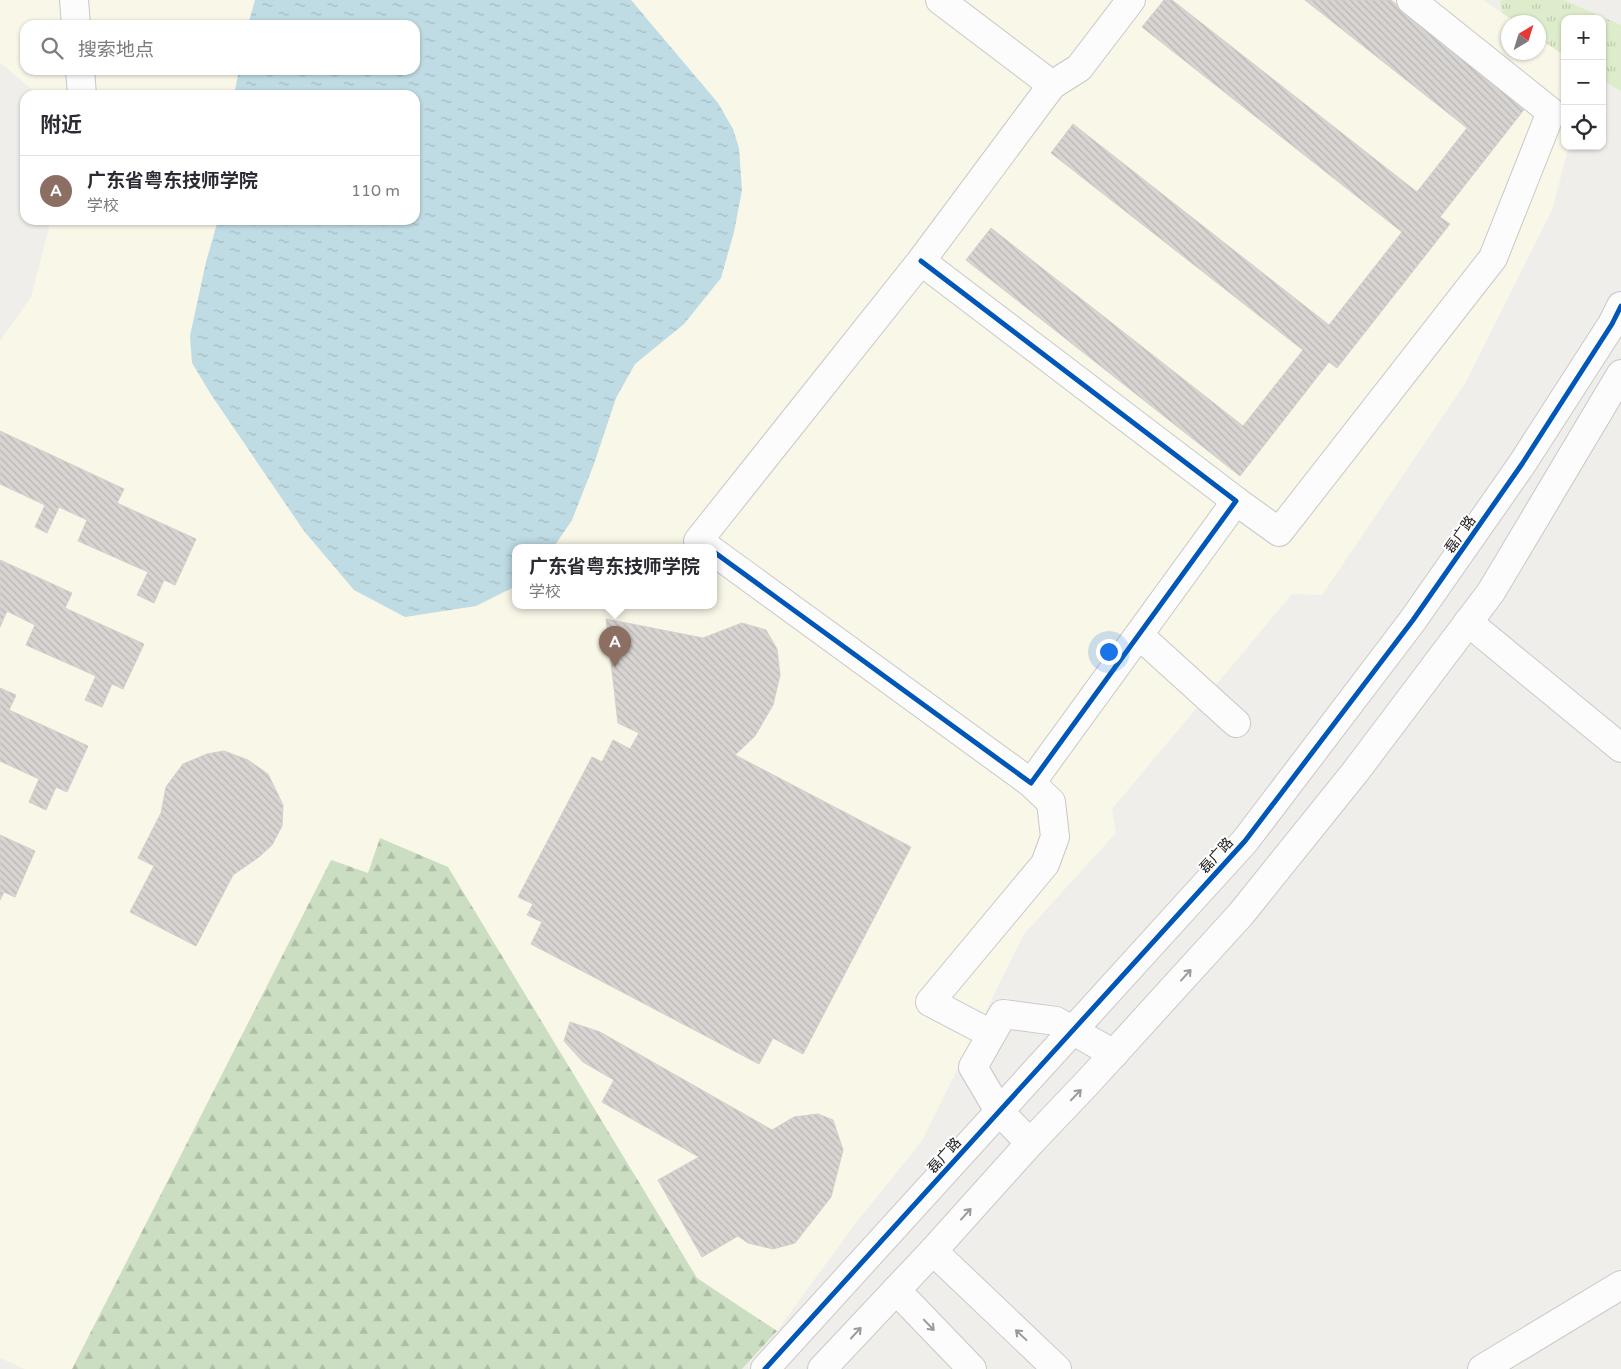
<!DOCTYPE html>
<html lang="zh">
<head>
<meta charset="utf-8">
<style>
  body { margin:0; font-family:"Varela Round","Noto Sans SC",sans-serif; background:#f7f7f7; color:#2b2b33 }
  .controls { position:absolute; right:15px; top:15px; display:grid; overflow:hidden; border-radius:10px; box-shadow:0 1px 4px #0004 }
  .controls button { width:45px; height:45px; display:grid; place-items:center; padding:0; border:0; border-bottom:1px solid #e1e1e2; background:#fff; color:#2b2b33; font:25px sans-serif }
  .compass { position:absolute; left:1501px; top:15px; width:45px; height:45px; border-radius:50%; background:#fff; box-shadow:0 1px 4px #0004; rotate:38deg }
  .you { position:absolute; left:1108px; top:651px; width:18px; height:18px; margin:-12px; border:4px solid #fff; border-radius:50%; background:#1a73e8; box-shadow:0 0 0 8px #1a73e833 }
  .badge { display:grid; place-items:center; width:32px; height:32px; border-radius:50%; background:#6a6968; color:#fff; font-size:16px; font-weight:700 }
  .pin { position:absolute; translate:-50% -41px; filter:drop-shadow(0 1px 2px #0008) }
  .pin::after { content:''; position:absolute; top:26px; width:18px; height:15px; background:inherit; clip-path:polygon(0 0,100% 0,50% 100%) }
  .popup { position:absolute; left:512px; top:544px; width:205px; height:65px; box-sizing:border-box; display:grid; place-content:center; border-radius:10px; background:#fff; filter:drop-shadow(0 1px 4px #0005); font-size:16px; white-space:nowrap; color:#7c7c81 }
  .popup b { font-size:19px; color:#2b2b33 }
  .popup::after { content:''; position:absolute; left:50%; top:100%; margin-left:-10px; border:10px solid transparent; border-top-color:#fff }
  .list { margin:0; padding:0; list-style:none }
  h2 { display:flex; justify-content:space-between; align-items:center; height:65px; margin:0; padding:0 20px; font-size:21px }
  h2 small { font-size:16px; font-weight:400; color:#7c7c81 }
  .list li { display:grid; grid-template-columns:32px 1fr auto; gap:15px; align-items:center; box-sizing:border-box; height:70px; padding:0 20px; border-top:1px solid #e1e1e2 }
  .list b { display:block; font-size:19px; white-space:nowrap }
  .list p { margin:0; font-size:16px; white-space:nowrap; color:#7c7c81 }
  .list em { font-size:16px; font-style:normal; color:#7c7c81 }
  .icon { flex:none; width:28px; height:28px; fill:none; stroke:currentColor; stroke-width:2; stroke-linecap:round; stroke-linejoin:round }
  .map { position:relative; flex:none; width:1621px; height:1369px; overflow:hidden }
  .search { position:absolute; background:#fff; box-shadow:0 1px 4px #0004; left:20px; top:20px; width:400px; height:55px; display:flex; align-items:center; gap:12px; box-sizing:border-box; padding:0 18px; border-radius:15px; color:#7c7c81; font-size:19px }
  .panel { position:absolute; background:#fff; box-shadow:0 1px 4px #0004; left:20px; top:90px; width:400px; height:135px; border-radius:15px }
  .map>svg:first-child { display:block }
</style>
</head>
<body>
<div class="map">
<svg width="1621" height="1369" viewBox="0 0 1621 1369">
  <defs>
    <pattern id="grass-tufts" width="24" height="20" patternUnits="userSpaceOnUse" patternTransform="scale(1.25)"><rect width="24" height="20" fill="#ddeccb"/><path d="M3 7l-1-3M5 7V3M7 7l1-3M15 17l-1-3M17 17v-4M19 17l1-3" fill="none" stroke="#bdcaae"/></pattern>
    <pattern id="forest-firs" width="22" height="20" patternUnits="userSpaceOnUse" patternTransform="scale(1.25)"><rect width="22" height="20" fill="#cbdec1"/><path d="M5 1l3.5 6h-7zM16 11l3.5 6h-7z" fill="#aebea6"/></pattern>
    <pattern id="water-ripples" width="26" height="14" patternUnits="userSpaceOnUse" patternTransform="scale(1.25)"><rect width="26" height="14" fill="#bfdbe3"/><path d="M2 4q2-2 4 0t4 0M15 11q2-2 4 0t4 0" fill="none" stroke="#a4bcc2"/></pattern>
    <pattern id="building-back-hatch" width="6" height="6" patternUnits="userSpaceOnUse" patternTransform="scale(1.25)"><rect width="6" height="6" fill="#d7d4d2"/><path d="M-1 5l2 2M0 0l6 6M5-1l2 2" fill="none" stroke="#b8b6b4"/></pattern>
  </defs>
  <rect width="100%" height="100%" fill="#f0eeeb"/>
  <path fill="#f8f7e8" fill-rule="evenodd" d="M 0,0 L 1483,0 L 1516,22 L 1508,22 L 1508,52 L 1538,52 L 1539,38 L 1565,56 L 1565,146 L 1569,146 L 1552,210 L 1464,385 L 1322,595 L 1292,594 L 1112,809 L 1116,833 L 1024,934 L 922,1141 L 855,1224 L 777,1331 L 697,1279 L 448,868 L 368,873 L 332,860 L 72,1369 L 25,1369 L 0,1358 L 0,341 L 31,297 L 51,220 L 415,220 L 415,95 L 39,95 L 0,63 ZM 25,25 L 415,25 L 415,70 L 25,70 ZM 516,548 L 714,548 L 714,606 L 516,606 Z"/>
  <path fill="url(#grass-tufts)" d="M 1500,0 L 1564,0 L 1621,25 L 1621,91 L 1602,80 L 1602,19 L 1565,19 L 1565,56 L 1539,38 L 1538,22 L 1516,22 L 1502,13 Z"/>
  <path fill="url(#forest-firs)" d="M 380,838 L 448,867 L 697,1278 L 777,1331 L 742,1369 L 72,1369 L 331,860 L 368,873 Z"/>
  <path fill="url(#water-ripples)" d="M 255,0 L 631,0 L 718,103 L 733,129 L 739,148 L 742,190 L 734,232 L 721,278 L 684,324 L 635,364 L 616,398 L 594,464 L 572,520 L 553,548 L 516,548 L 516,586 L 476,606 L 405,617 L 354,590 L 304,531 L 212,396 L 192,363 L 190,336 L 206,262 L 218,220 L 415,220 L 415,95 L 234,95 L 239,70 L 415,70 L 415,25 L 248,25 Z"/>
  <g fill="url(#building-back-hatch)" stroke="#d3d0cc">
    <path d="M 1164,0 L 1172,0 L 1417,192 L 1467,128 L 1305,0 L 1391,0 L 1526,107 L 1440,217 L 1450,224 L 1337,368 L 1329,362 L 1240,476 L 966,260 L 991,228 L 1243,426 L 1303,350 L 1051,153 L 1073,124 L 1329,325 L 1402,232 L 1142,27 Z"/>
    <path d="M 0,431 L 124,489 L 117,503 L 196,539 L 175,585 L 164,580 L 154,603 L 137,595 L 148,572 L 78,541 L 87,520 L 59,507 L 47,533 L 35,527 L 45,505 L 0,484 Z"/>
    <path d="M 0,560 L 72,593 L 65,608 L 144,644 L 123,689 L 112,684 L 102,707 L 85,700 L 96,676 L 26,645 L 35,625 L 7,611 L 0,627 Z"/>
    <path d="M 606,619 L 703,638 L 742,623 L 766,630 L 777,649 L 780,675 L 773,705 L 755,736 L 735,755 L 911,847 L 803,1054 L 773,1038 L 759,1064 L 531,944 L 542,922 L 527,915 L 533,904 L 518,897 L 592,757 L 602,762 L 613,740 L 630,749 L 639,733 L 618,723 Z"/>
    <path d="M 0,688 L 16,695 L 9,710 L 88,746 L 67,792 L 56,787 L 46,810 L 29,802 L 39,779 L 0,761 Z"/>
    <path d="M 224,751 L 248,760 L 268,774 L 283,805 L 282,826 L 272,845 L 259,857 L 233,875 L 196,946 L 130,912 L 154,866 L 138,858 L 161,813 L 166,787 L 183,764 L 207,754 Z"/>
    <path d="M 0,835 L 35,851 L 15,897 L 4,892 L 0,900 Z"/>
    <path d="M 570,1022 L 600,1032 L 772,1130 L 794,1117 L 818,1114 L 833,1120 L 843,1150 L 831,1197 L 795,1243 L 773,1249 L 748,1243 L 738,1236 L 702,1257 L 658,1180 L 699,1157 L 602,1102 L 614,1080 L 583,1062 L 564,1041 Z"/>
  </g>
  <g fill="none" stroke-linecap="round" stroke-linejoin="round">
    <defs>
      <g id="minor">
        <path d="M 74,0 L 76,25"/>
        <path d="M 940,0 L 1052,85"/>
        <path d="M 80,70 L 82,95"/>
        <path d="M 1236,501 L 1279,532 L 1493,258 L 1551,112 L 1411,0"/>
        <path d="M 709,548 L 698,541 L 921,261 L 1052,85 L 1079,68 L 1131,0"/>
        <path d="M 714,552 L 1031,783 L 1236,501 L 921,261"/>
        <path d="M 1468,622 L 1621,748"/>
        <path d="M 1139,635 L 1236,723"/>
        <path d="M 991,1034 L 930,1002 L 1045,864 L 1055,837 L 1051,802 L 1031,783"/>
        <path d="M 1030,1143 L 999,1111 L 973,1067 L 1003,1014 L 1056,1021 L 1114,1054"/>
        <path d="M 933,1251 L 1057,1369"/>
        <path d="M 896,1290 L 972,1369"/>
        <path d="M 765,1369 L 1245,841 L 1413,620 L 1522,464 L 1612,324 L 1621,306"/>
        <path d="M 822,1369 L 933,1251 L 1030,1143 L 1089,1081 L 1241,914 L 1356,771 L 1491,592 L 1621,374"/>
        <path d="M 1482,1369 L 1621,1285"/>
      </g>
    </defs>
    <use href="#minor" stroke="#c9c8c7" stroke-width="30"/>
    <use href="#minor" stroke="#fdfcfc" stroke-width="28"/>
    <defs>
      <g id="cycleway">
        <path d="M 714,552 L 1031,783 L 1236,501 L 921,261"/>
        <path d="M 765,1369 L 1245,841 L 1413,620 L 1522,464 L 1612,324 L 1621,306"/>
      </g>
    </defs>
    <use href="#cycleway" stroke="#fff" stroke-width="8"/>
    <use href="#cycleway" stroke="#0057b8" stroke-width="5"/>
  </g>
  <defs><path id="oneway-shaft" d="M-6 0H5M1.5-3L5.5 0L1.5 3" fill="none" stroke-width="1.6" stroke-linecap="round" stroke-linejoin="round" transform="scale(1.25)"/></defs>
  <g stroke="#9a9a9a">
    <use href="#oneway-shaft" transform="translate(1186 975) rotate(-48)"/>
    <use href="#oneway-shaft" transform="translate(1076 1095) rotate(-46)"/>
    <use href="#oneway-shaft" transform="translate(966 1214) rotate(-48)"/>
    <use href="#oneway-shaft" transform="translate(929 1325) rotate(46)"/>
    <use href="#oneway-shaft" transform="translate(856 1333) rotate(-47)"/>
    <use href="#oneway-shaft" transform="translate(1021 1335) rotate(-137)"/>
  </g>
  <g text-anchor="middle" stroke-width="4" stroke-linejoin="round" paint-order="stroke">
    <g font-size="14" fill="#222" stroke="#fff">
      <text transform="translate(1460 534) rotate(-55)" y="5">磊广路</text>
      <text transform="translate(1216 855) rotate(-48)" y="5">磊广路</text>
      <text transform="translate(944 1155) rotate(-48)" y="5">磊广路</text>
    </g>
  </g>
</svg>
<div class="controls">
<button>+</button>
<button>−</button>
<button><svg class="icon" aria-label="locate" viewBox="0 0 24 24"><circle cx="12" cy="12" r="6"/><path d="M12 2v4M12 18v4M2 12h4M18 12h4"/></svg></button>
</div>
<svg class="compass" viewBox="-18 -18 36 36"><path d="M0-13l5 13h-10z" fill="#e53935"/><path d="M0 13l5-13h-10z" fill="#7c7c81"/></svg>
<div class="you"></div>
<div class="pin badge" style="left:615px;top:667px;background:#8d6e63">A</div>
<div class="popup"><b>广东省粤东技师学院</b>学校</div>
<div class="search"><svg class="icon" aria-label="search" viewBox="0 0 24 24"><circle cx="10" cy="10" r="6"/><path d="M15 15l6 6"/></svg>搜索地点</div>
<section class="panel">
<h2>附近<small></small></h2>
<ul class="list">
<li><span class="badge" style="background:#8d6e63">A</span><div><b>广东省粤东技师学院</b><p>学校</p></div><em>110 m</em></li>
</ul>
</section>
</div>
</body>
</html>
